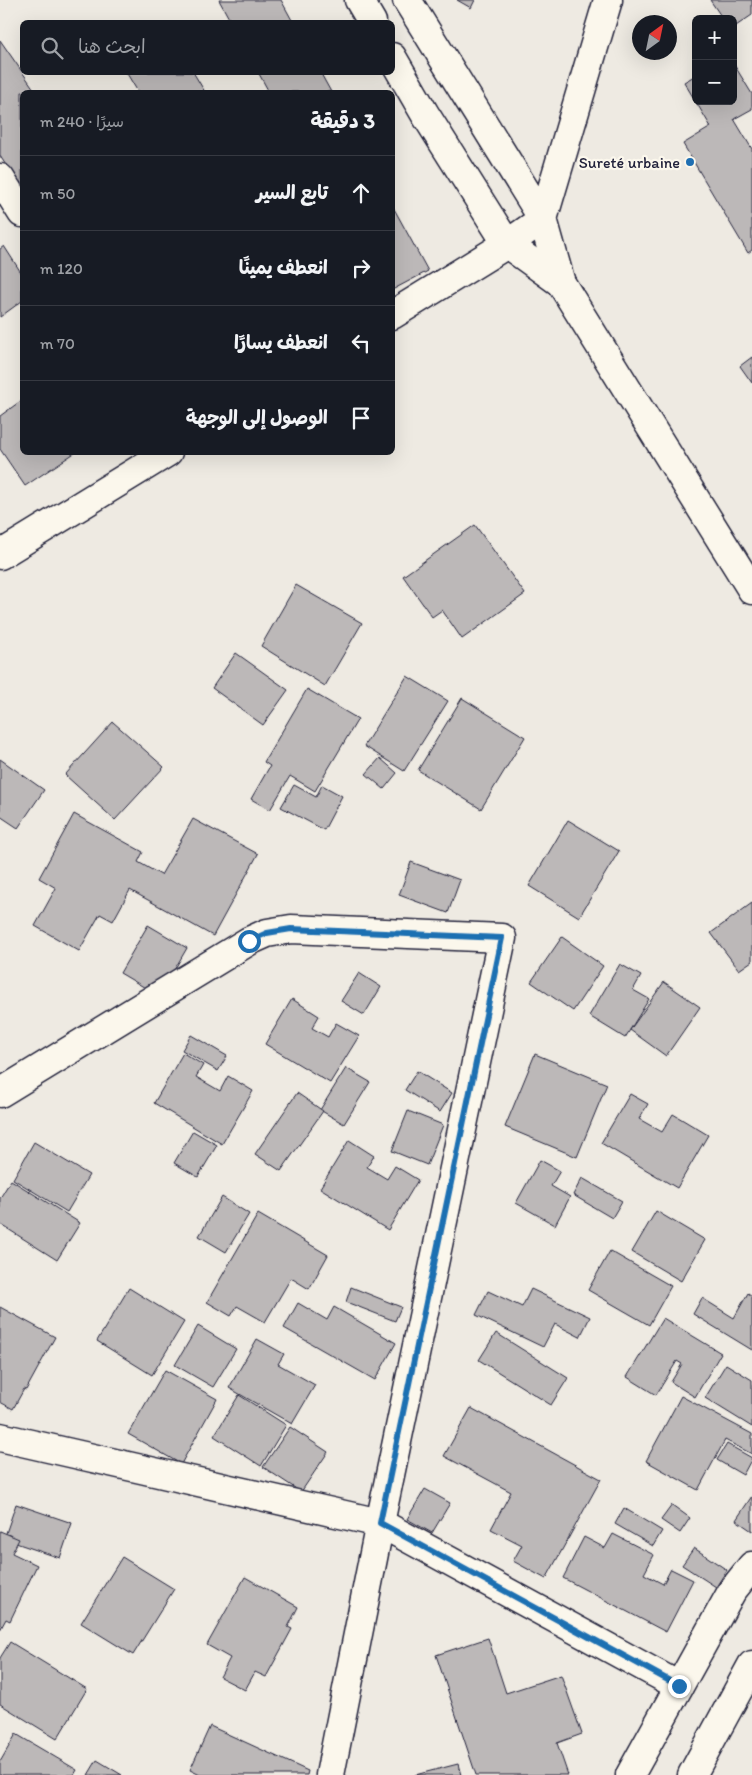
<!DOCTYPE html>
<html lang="ar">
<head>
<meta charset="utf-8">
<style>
  body { margin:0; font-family:Itim,"Playpen Sans Arabic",sans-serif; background:#20242c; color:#f1f3f6; direction:rtl }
  .controls { position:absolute; right:15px; top:15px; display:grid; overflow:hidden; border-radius:8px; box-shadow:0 5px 20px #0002 }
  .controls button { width:45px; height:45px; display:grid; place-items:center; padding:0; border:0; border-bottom:1px solid #363941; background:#171b24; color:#f1f3f6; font:25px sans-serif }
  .compass { position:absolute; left:632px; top:15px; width:45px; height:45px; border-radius:50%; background:#171b24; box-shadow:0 5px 20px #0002; rotate:33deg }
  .stop { position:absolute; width:15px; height:15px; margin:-11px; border:4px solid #1f6fb2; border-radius:50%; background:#fff }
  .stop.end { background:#1f6fb2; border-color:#fff; box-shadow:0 1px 5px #0008 }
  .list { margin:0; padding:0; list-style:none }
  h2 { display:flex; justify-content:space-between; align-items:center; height:65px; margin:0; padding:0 20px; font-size:21px }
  h2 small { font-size:16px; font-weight:400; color:#9ea1a6 }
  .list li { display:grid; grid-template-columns:32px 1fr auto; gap:15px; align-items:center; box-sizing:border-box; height:75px; padding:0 20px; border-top:1px solid #363941 }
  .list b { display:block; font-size:19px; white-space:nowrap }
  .list em { font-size:16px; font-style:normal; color:#9ea1a6 }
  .icon { flex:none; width:28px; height:28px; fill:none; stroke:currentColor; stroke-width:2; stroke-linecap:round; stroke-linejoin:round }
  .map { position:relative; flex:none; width:752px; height:1775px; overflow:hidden; direction:ltr }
  .search { position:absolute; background:#171b24; box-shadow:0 5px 20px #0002; left:20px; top:20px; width:375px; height:55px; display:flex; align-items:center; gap:12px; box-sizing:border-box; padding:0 18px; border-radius:8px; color:#9ea1a6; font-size:19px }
  .panel { position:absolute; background:#171b24; box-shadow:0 5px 20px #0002; left:20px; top:90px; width:375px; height:365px; border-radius:8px; direction:rtl }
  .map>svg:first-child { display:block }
</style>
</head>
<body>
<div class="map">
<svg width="752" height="1775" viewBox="0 0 752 1775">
  <rect width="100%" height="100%" fill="#eeeae2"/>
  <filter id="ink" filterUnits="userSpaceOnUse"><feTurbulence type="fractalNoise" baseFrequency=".02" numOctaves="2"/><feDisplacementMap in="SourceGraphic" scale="10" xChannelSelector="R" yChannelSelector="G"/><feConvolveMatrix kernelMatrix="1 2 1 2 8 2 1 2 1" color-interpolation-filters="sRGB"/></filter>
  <g filter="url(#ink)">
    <g fill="#bcb8b8" stroke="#22223b">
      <path d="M 219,0 L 281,0 L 293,22 L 231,22 Z"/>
      <path d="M 457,0 L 475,0 L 471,8 Z"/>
      <path d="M 710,0 L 752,0 L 752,15 L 733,28 L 733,19 L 723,19 Z"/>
      <path d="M 0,40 L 36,92 L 22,92 L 22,190 L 0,156 Z"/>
      <path d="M 733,63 L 752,94 L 752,109 L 734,119 L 752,149 L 752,250 L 748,253 L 683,144 L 711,127 L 684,82 L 696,75 L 696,101 L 733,101 Z"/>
      <path d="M 126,72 L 193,72 L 205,92 L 138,92 Z"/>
      <path d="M 258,72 L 320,72 L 331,92 L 269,92 Z"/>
      <path d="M 392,205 L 428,271 L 392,290 Z"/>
      <path d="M 4,246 L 22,274 L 22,301 L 0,317 L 0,249 Z"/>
      <path d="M 752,357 L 752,383 L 740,366 Z"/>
      <path d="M 22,400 L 22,452 L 76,452 L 25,486 L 0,449 L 0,416 Z"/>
      <path d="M 475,525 L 525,594 L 462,639 L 442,610 L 432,617 L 403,576 Z"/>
      <path d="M 296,585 L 362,623 L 325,686 L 261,646 Z"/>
      <path d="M 236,653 L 288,690 L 263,725 L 212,688 Z"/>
      <path d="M 407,676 L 448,701 L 404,771 L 364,746 Z"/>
      <path d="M 307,689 L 358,719 L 315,791 L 290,776 L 270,810 L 251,799 L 270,766 L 264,762 Z"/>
      <path d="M 462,698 L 525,737 L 481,809 L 418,770 Z"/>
      <path d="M 113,722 L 164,767 L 115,820 L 65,775 Z"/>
      <path d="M 380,758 L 397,773 L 384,789 L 366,774 Z"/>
      <path d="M 0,759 L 44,790 L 18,828 L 0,816 Z"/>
      <path d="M 294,785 L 316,797 L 322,785 L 342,796 L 324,830 L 281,807 Z"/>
      <path d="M 74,814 L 143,852 L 138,862 L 161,875 L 193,819 L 258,854 L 213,936 L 130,890 L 113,921 L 100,914 L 79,951 L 35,926 L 56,888 L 39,878 Z"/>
      <path d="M 568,820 L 619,851 L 579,917 L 529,886 Z"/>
      <path d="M 411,862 L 460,880 L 448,913 L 399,895 Z"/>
      <path d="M 752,903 L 752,961 L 739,970 L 711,933 Z"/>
      <path d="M 148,925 L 187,948 L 159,996 L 120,973 Z"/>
      <path d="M 562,937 L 603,966 L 573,1011 L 531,982 Z"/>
      <path d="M 620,964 L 641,976 L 633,990 L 649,999 L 625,1038 L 589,1016 Z"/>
      <path d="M 359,973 L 381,987 L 364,1015 L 341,1001 Z"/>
      <path d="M 664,982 L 700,1007 L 666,1056 L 630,1030 Z"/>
      <path d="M 292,999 L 319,1016 L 312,1028 L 328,1037 L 336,1023 L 359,1036 L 330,1083 L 265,1044 Z"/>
      <path d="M 191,1035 L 227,1056 L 218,1071 L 182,1050 Z"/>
      <path d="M 183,1053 L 203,1065 L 196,1077 L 220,1091 L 228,1076 L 253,1091 L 222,1144 L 154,1103 Z"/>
      <path d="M 535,1054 L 607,1084 L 577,1157 L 505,1127 Z"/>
      <path d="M 346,1068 L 370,1082 L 344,1124 L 320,1110 Z"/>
      <path d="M 417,1071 L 452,1093 L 440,1112 L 405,1090 Z"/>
      <path d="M 297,1093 L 323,1111 L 281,1171 L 255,1154 Z"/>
      <path d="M 630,1094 L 648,1104 L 639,1119 L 662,1132 L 673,1114 L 708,1135 L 677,1188 L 601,1143 Z"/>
      <path d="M 408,1111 L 443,1125 L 427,1165 L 392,1151 Z"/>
      <path d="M 193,1131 L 217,1145 L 198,1177 L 174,1163 Z"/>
      <path d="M 349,1140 L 374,1156 L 367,1167 L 387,1179 L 395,1166 L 418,1180 L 388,1230 L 320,1188 Z"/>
      <path d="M 34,1142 L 89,1175 L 67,1212 L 13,1179 Z"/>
      <path d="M 540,1160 L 560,1171 L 551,1186 L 570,1197 L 555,1225 L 516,1203 Z"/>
      <path d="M 582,1178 L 622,1201 L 612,1218 L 573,1195 Z"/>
      <path d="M 11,1180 L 80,1223 L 57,1260 L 0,1224 L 0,1198 Z"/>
      <path d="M 222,1197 L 249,1214 L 226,1252 L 199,1236 Z"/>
      <path d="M 656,1211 L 705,1240 L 681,1281 L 632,1252 Z"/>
      <path d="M 258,1214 L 328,1255 L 309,1289 L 291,1278 L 265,1322 L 237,1306 L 231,1316 L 207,1302 Z"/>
      <path d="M 610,1251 L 671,1286 L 649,1325 L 588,1290 Z"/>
      <path d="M 351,1287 L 401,1307 L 395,1321 L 346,1302 Z"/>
      <path d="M 129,1288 L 184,1322 L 152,1375 L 97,1341 Z"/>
      <path d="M 531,1289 L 590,1317 L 580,1337 L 555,1324 L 543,1347 L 476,1315 L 488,1291 L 522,1307 Z"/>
      <path d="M 748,1293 L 752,1296 L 752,1350 L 693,1314 L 702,1298 L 734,1318 Z"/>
      <path d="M 298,1303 L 327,1320 L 334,1307 L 396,1343 L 375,1380 L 284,1328 Z"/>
      <path d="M 0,1307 L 55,1337 L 26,1390 L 24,1389 L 13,1409 L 0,1402 Z"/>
      <path d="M 663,1318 L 721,1353 L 695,1397 L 671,1382 L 682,1364 L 677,1361 L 656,1395 L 627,1377 Z"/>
      <path d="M 198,1326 L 236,1349 L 213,1387 L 175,1365 Z"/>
      <path d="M 496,1333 L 568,1378 L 551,1405 L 479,1360 Z"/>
      <path d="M 257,1339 L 284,1354 L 278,1364 L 315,1385 L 292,1424 L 229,1388 Z"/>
      <path d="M 726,1364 L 752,1380 L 752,1427 L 705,1398 Z"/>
      <path d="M 165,1370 L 217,1399 L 181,1464 L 128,1434 Z"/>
      <path d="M 239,1395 L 286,1425 L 261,1466 L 214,1436 Z"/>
      <path d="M 681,1396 L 752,1434 L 752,1454 L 725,1440 L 698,1490 L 646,1461 Z"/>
      <path d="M 471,1408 L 601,1479 L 546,1579 L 513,1561 L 522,1545 L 491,1529 L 511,1492 L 444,1456 Z"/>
      <path d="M 290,1427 L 328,1452 L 301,1492 L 263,1467 Z"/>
      <path d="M 727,1444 L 752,1458 L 743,1475 L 717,1460 Z"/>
      <path d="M 425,1489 L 450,1503 L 432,1533 L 407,1519 Z"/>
      <path d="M 752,1496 L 752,1531 L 736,1520 Z"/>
      <path d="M 16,1504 L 72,1523 L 60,1558 L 4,1539 Z"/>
      <path d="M 672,1505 L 690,1518 L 680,1533 L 661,1520 Z"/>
      <path d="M 624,1508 L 662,1531 L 653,1546 L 615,1524 Z"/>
      <path d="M 0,1531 L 19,1539 L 12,1553 L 37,1565 L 10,1621 L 6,1619 L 0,1630 Z"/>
      <path d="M 613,1534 L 654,1555 L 644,1574 L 663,1584 L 671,1569 L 693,1580 L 666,1632 L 563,1578 L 584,1537 L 605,1548 Z"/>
      <path d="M 694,1548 L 727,1570 L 716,1587 L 682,1565 Z"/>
      <path d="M 122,1557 L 174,1589 L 133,1655 L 81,1623 Z"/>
      <path d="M 245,1577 L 298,1607 L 288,1627 L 292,1629 L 266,1677 L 255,1672 L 245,1690 L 220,1677 L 230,1658 L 207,1645 Z"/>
      <path d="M 488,1638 L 506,1693 L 561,1675 L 582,1734 L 557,1743 L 568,1775 L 476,1775 L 436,1655 Z"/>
      <path d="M 10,1642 L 87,1689 L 57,1739 L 0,1704 L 0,1658 Z"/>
      <path d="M 210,1726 L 308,1771 L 307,1775 L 200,1775 L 190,1770 Z"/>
      <path d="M 16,1734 L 77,1770 L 74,1775 L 0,1775 L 0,1762 Z"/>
      <path d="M 97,1760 L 122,1775 L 88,1775 Z"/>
      <path d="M 458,1764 L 461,1775 L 415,1775 Z"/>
    </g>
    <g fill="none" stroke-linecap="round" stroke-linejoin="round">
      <defs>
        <g id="street">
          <path d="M 0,178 L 22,213"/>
          <path d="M 392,315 L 507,244"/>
          <path d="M 0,555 L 168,452"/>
          <path d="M 0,1093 L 249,941 L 267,933 L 291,929 L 502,938 L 380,1523 L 330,1775"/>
          <path d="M 0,1437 L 380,1523 L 679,1686"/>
          <path d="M 630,1775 L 732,1591 L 752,1566"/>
          <path d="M 692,1775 L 752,1665"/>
        </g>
        <path id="secondary" d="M 507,244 L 543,219 L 608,0"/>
        <g id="primary">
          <path d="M 359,0 L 372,22"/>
          <path d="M 407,0 L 543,219 L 561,283 L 752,590"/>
          <path d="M 392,57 L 425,114 L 507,244 L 561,283"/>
        </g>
      </defs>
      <use href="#street" stroke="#22223b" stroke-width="31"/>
      <use href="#secondary" stroke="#22223b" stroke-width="31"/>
      <use href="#primary" stroke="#22223b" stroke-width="31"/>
      <use href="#street" stroke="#fbf7ec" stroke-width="28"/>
      <use href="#secondary" stroke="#fbf7ec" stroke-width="28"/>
      <use href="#primary" stroke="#fbf7ec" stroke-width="28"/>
    </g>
  </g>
  <g fill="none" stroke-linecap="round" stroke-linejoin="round" filter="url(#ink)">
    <path stroke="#1f6fb2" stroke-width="6" d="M 249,941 L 267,933 L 291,929 L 502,938 L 380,1523 L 679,1686"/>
  </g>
  <circle fill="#1f6fb2" stroke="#fbf7ec" stroke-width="2" cx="690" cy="162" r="5"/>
  <g text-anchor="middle" stroke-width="4.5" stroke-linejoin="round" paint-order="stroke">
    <g font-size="16" fill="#22223b" stroke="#fbf7ec" text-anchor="end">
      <text x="680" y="168">Sureté urbaine</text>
    </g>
  </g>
</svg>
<div class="controls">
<button>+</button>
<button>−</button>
</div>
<svg class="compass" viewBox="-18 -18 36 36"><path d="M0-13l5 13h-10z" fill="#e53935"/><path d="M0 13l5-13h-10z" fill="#9ea1a6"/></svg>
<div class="stop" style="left:249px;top:941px"></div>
<div class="stop end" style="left:679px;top:1686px"></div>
<div class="search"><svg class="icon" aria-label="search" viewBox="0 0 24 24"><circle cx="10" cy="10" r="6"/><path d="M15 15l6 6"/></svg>ابحث هنا</div>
<section class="panel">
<h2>3 دقيقة<small>سيرًا · 240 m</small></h2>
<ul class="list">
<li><svg class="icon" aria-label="ahead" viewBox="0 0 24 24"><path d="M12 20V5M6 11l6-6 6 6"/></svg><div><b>تابع السير</b></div><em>50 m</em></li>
<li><svg class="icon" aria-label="right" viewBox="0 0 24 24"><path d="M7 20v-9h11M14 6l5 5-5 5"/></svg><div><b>انعطف يمينًا</b></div><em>120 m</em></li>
<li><svg class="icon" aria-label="left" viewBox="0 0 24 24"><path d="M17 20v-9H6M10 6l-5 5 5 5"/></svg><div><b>انعطف يسارًا</b></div><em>70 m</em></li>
<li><svg class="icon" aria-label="arrive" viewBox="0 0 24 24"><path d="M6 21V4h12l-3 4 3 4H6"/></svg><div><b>الوصول إلى الوجهة</b></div></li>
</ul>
</section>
</div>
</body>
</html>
